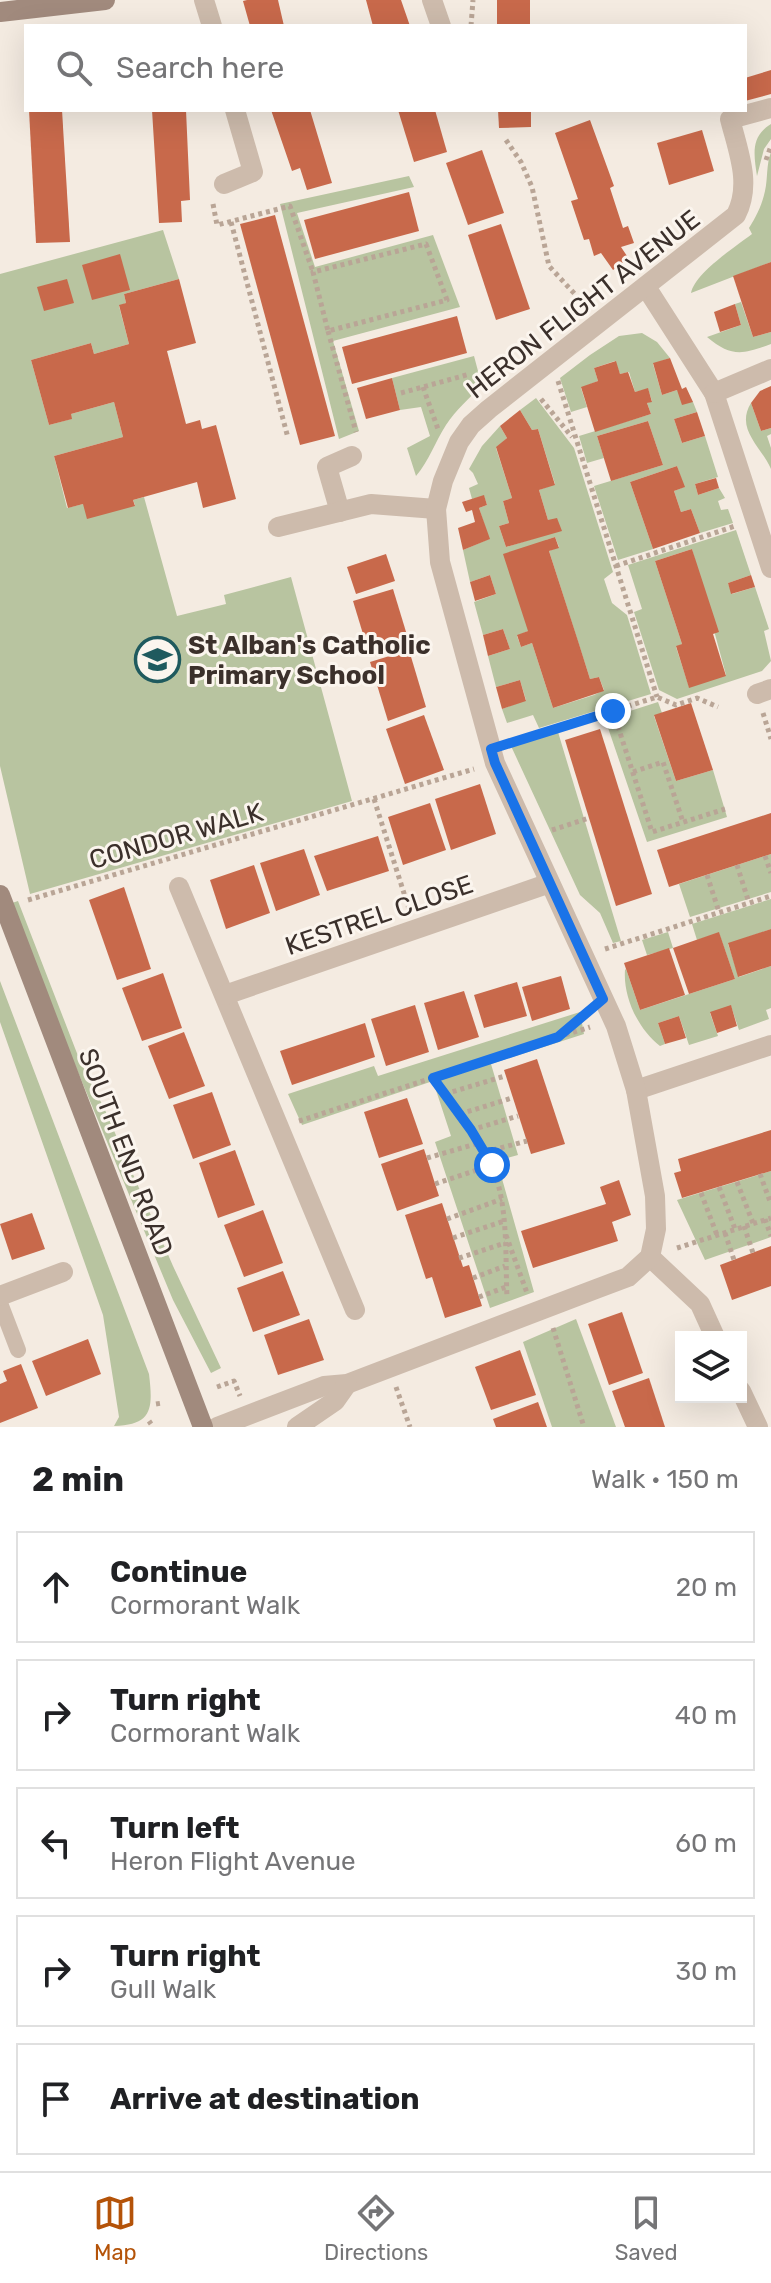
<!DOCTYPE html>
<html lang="en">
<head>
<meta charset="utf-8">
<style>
  body { margin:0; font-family:Rubik,sans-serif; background:#f6f6f6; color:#202124 }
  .controls { position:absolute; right:24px; bottom:24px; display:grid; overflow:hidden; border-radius:0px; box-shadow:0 8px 32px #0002 }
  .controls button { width:72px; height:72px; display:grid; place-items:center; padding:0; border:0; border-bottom:2px solid #e0e0e0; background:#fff; color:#202124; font:40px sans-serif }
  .stop { position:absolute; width:24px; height:24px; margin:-18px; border:6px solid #1a73e8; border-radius:50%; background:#fff }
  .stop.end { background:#1a73e8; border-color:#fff; box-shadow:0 2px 8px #0008 }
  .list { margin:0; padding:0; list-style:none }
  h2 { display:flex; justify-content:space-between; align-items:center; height:104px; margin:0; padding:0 32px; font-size:34px }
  h2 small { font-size:26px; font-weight:400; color:#757577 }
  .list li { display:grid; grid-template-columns:52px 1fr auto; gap:24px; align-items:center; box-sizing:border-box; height:112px; margin:0 16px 16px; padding:0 16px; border:2px solid #e0e0e0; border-radius:0px }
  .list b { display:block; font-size:30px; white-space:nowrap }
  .list p { margin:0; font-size:26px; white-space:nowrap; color:#757577 }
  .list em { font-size:26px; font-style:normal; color:#757577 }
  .icon { flex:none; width:44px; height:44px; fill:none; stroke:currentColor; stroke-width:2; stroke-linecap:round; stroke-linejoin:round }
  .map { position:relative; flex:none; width:771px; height:1427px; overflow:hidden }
  .search { position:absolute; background:#fff; box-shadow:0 8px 32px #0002; left:24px; right:24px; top:24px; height:88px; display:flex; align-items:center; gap:20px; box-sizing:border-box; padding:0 28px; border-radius:0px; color:#757577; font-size:30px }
  .sheet { height:744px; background:#fff }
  nav { display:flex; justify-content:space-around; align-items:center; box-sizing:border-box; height:112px; border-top:2px solid #e0e0e0; background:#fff; font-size:22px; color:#757577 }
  nav a { display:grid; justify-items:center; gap:4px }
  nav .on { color:#b45309 }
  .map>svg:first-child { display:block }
</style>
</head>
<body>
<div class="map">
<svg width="771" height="1427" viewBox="0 0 771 1427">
  <rect width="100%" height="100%" fill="#f4ebe1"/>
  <g fill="#b8c4a0" fill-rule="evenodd">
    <path d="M 771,124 L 771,139 L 764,149 L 757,176 C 754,155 750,137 771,124 Z"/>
    <path d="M 771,152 L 771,262 L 691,293 C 695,273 735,247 752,234 L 749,228 C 756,217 762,205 765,191 C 768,178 766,165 771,152 Z"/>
    <path d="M 409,176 L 414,187 L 297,213 L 315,267 L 433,235 L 460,307 L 333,341 L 359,431 L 339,439 L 280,204 Z"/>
    <path d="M 163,230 L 179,279 L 124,294 L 126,303 L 119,306 L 129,344 L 94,354 L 91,343 L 31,360 L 49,425 L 71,419 L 71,414 L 114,402 L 123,437 L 54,456 L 67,508 L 83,504 L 135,505 L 133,500 L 144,497 L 177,616 L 226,604 L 224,595 L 291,577 L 352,801 L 30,894 L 0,766 L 0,274 Z"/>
    <path d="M 741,302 L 753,337 L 771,332 L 771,344 C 742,355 731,357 707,337 L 741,325 L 735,304 Z"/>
    <path d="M 642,333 L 657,342 L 670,358 L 653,364 L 662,395 L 677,390 L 693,402 L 697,412 L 674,419 L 682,443 L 705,436 L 718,477 L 695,484 L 698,495 L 719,488 L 725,498 L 718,501 L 721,510 L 728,509 L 733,523 L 700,533 L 691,509 L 681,512 L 674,491 L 684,487 L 677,466 L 630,482 L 653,549 L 618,560 L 594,486 L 663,465 L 648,421 L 597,436 L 604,458 L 587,463 L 579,436 L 651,414 L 647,403 L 652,401 L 648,389 L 635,392 L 629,372 L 620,374 L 615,361 L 594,368 L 598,381 L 581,388 L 587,407 L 571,412 L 560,378 L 590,355 L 619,336 Z"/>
    <path d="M 474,356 L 482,386 C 469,398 456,410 446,425 C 435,442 429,461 416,476 L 407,448 L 430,436 L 421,407 L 400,410 L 392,378 Z"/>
    <path d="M 536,398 L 574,448 L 613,572 L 604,579 L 612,603 L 627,615 L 651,694 L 539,728 L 533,715 L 507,723 L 502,709 L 526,700 L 520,680 L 496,687 L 488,656 L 510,649 L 503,629 L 483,635 L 474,602 L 496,594 L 490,575 L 470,582 L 463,550 L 489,539 L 479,508 L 487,505 L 484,496 L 472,499 L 469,488 L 478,484 L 473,473 L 469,469 L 482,446 L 500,426 L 507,438 L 496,448 L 512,498 L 503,501 L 509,523 L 499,526 L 506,547 L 561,530 L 548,520 L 539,490 L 555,484 L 538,429 L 532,430 L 520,410 ZM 555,537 L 559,547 L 549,551 L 590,679 L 599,677 L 604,690 L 594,695 L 553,708 L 532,643 L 521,647 L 517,636 L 528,631 L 546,540 Z"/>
    <path d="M 751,403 L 761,431 L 771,428 L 771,434 L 767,436 L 771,448 L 771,469 C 761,446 735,429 751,403 Z"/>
    <path d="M 736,530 L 751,575 L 728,583 L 732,594 L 755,587 L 769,629 L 764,631 L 771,661 L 762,671 L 677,699 L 659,690 L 634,612 L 642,609 L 628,565 ZM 692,549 L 726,675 L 689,687 L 676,647 L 682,644 L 655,561 Z"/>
    <path d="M 658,702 L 662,713 L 654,716 L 676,781 L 713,770 L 727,817 L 647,842 L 605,719 Z"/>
    <path d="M 558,732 L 621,941 L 613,943 L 600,913 L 580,895 L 511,746 Z"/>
    <path d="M 771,854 L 771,892 L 690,917 L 679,884 Z"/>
    <path d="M 771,899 L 771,929 L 728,944 L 739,977 L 771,966 L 771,1008 L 766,1010 L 769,1019 L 739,1030 L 731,1006 L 710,1013 L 718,1036 L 689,1045 L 679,1016 L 658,1023 L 665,1044 L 660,1046 C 638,1029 623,997 625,970 L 626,969 L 640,1010 L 735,979 L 719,933 L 697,940 L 692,924 Z"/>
    <path d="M 18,901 L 80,1061 L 105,1110 L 173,1266 L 221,1368 L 211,1373 L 173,1300 L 52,1010 L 12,903 Z"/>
    <path d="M 668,932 L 673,948 L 647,955 L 642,940 Z"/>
    <path d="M 0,981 L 149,1374 C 153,1408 153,1425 114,1426 L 119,1417 L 103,1315 L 0,1022 Z"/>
    <path d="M 580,1012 L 584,1034 L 491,1064 L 518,1155 L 497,1161 L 534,1292 L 490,1308 L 435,1142 L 451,1136 L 433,1081 L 302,1125 L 288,1094 L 374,1066 L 378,1076 Z"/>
    <path d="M 771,1171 L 771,1237 L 705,1260 L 677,1200 Z"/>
    <path d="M 576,1319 L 616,1427 L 552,1427 L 523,1342 Z"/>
  </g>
  <g fill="#c8694b">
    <path d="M 247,0 L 278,0 L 284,26 L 250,26 L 243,1 Z"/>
    <path d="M 366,0 L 401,0 L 410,26 L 373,26 Z"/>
    <rect x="497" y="0" width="33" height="26"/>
    <path d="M 771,70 L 771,94 L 745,101 L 745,78 Z"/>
    <path d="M 29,110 L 62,110 L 70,242 L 36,243 Z"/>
    <path d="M 152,110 L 186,110 L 190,200 L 181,201 L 182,222 L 159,223 Z"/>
    <path d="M 271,110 L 310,110 L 332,183 L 307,190 L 300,168 L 292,171 Z"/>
    <path d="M 398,110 L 435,110 L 447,152 L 414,162 Z"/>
    <path d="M 498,110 L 531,110 L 531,127 L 499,128 Z"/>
    <path d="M 590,120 L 614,186 L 610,188 L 623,228 L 628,226 L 634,243 L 621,247 L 629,259 L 613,270 L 601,253 L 594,256 L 589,239 L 584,240 L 571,201 L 578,199 L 555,133 Z"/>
    <path d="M 702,130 L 714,171 L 669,185 L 657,143 Z"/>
    <path d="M 482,150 L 504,213 L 468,225 L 446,163 Z"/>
    <path d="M 409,192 L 419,231 L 315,259 L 304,220 Z"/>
    <path d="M 275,215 L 335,436 L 300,445 L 240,224 Z"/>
    <path d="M 501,224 L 530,309 L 496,320 L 468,235 Z"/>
    <path d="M 120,254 L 130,290 L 92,300 L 82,265 Z"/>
    <path d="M 771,262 L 771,332 L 753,337 L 733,276 Z"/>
    <path d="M 67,279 L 74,303 L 44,311 L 37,287 Z"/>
    <path d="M 179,279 L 196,343 L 167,351 L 186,424 L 200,420 L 202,429 L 216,425 L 236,499 L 203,508 L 197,482 L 133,500 L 135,506 L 87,519 L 83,504 L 68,508 L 54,456 L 123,437 L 114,402 L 71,414 L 72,419 L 49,425 L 31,360 L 91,343 L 94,354 L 129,344 L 119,305 L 126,303 L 124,294 Z"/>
    <path d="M 735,304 L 741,325 L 720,332 L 714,312 Z"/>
    <path d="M 457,316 L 467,353 L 352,384 L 342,347 Z"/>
    <path d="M 670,358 L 682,389 L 686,387 L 693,402 L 682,405 L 677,390 L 662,395 L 653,363 Z"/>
    <path d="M 616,361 L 620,374 L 628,372 L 635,392 L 648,388 L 652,402 L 647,403 L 651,414 L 595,432 L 581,387 L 598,381 L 594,368 Z"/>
    <path d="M 392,378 L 400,410 L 366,419 L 357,388 Z"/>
    <path d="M 771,386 L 771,428 L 761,431 L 751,403 L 760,391 Z"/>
    <path d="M 520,410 L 532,430 L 538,429 L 555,485 L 539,490 L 548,520 L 557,518 L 562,531 L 506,547 L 499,526 L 509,523 L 503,501 L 512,498 L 496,447 L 507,438 L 500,426 Z"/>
    <path d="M 697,412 L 705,436 L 682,443 L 674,419 Z"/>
    <path d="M 648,421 L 663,465 L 611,481 L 597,436 Z"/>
    <path d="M 677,466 L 685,487 L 674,491 L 681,512 L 691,509 L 700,533 L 653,549 L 630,482 Z"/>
    <path d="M 716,478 L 719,488 L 698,495 L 695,484 Z"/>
    <path d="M 484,495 L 487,505 L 479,508 L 490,539 L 463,550 L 458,528 L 475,522 L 472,510 L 466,512 L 462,502 Z"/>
    <path d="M 555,537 L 559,548 L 549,551 L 579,644 L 590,679 L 599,677 L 604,691 L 553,708 L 532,643 L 521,647 L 517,635 L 528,631 L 503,554 Z"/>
    <path d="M 692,549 L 719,632 L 713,634 L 726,676 L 689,688 L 676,646 L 682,644 L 655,561 Z"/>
    <path d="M 386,554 L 395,581 L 356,594 L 347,567 Z"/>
    <path d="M 490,575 L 496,594 L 475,601 L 470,582 Z"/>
    <path d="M 751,575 L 755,587 L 731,594 L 728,583 Z"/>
    <path d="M 393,589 L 410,645 L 370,657 L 353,601 Z"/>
    <path d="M 503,629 L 510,649 L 488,656 L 483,635 Z"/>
    <path d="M 409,650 L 426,707 L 388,721 L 370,662 Z"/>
    <path d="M 520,680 L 526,701 L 502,709 L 496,687 Z"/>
    <path d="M 691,703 L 713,770 L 676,781 L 654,715 Z"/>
    <path d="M 424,715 L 444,770 L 405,784 L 386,729 Z"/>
    <path d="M 600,729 L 652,894 L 616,906 L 565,740 Z"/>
    <path d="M 480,784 L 496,834 L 451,850 L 435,799 Z"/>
    <path d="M 430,803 L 446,850 L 403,865 L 388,817 Z"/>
    <path d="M 771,813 L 771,854 L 669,887 L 657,850 Z"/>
    <path d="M 378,836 L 389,871 L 327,891 L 314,856 Z"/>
    <path d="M 304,849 L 320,895 L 276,911 L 260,863 Z"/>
    <path d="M 254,865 L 270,913 L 226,929 L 210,880 Z"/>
    <path d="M 124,887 L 151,969 L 117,980 L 89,900 Z"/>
    <path d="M 771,929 L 771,966 L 738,977 L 728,943 Z"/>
    <path d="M 719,932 L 735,979 L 689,994 L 673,948 Z"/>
    <path d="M 669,948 L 685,995 L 640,1010 L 624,963 Z"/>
    <path d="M 163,973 L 182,1028 L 142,1041 L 122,988 Z"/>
    <path d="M 561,976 L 570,1009 L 532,1021 L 522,987 Z"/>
    <path d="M 517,982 L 527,1016 L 484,1028 L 474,995 Z"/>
    <path d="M 464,991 L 479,1037 L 438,1050 L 424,1003 Z"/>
    <path d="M 415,1005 L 429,1052 L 386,1066 L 371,1019 Z"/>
    <path d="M 731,1005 L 737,1026 L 717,1033 L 710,1012 Z"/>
    <path d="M 679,1016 L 686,1038 L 665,1044 L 658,1023 Z"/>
    <path d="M 365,1023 L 375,1057 L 292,1085 L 280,1051 Z"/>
    <path d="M 184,1032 L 205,1086 L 169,1099 L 148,1046 Z"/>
    <path d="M 537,1059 L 565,1144 L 531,1154 L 504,1070 Z"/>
    <path d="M 212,1092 L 231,1145 L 193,1159 L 173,1105 Z"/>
    <path d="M 407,1098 L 423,1144 L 379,1158 L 364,1112 Z"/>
    <path d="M 771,1130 L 771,1171 L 682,1198 L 674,1173 L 681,1171 L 678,1159 Z"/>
    <path d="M 424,1149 L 439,1196 L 397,1211 L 381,1164 Z"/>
    <path d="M 235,1150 L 255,1205 L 218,1218 L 199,1163 Z"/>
    <path d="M 619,1180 L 631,1215 L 612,1222 L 618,1241 L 533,1268 L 521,1231 L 606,1204 L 600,1187 Z"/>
    <path d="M 442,1203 L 463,1267 L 469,1265 L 482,1306 L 445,1318 L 432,1277 L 426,1279 L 405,1215 Z"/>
    <path d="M 263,1210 L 283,1263 L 244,1277 L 224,1225 Z"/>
    <path d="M 32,1213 L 45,1249 L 12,1260 L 0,1224 Z"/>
    <path d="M 771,1246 L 771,1286 L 732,1300 L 720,1265 Z"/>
    <path d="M 283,1271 L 300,1315 L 253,1332 L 237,1288 Z"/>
    <path d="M 622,1312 L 643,1373 L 609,1385 L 588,1324 Z"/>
    <path d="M 309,1319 L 324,1360 L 278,1375 L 264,1335 Z"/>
    <path d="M 88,1339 L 101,1374 L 46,1396 L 32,1361 Z"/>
    <path d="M 520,1350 L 536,1395 L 491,1410 L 475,1367 Z"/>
    <path d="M 21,1364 L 38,1408 L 0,1423 L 0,1384 L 7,1381 L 3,1371 Z"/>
    <path d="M 649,1378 L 665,1427 L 625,1427 L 612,1391 Z"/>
    <path d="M 538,1402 L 547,1427 L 496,1427 L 493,1419 Z"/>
  </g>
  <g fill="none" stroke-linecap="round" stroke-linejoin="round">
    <g stroke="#b9a596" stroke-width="5" stroke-dasharray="4 4" stroke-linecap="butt">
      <path d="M 471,26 L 473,0"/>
      <path d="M 506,140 L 521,162 L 532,187 L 549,266 L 584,304"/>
      <path d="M 766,160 L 771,146"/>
      <path d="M 213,204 L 217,225 L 290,206 L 313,272"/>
      <path d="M 231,222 L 288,438"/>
      <path d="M 426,244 L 447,300 L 328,331 L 313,272 Z"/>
      <path d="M 328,331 L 356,432"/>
      <path d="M 558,381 L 657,697"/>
      <path d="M 423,387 L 439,432"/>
      <path d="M 401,393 L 470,374"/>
      <path d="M 541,399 L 572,437"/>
      <path d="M 616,566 L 735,526"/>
      <path d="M 613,711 L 652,832 L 725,809"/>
      <path d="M 763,713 L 771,739"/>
      <path d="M 513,742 L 657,697 L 676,705 L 697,698 L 718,707"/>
      <path d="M 633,772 L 663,762 L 683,822"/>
      <path d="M 374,799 L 409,909"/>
      <path d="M 552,830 L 589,818"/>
      <path d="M 765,856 L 771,873"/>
      <path d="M 737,865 L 749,903"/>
      <path d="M 707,875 L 719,912"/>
      <path d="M 28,900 L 474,769"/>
      <path d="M 605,949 L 771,896"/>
      <path d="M 562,1034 L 585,1014"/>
      <path d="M 433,1078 C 452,1102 478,1133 490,1161 C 509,1203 505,1253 507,1298"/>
      <path d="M 445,1094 L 505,1076"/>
      <path d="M 460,1114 L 512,1098"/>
      <path d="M 299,1121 L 590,1027"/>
      <path d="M 471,1130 L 518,1116"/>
      <path d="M 485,1152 L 527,1141"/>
      <path d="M 427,1158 L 479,1143"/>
      <path d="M 760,1174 L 771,1204"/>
      <path d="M 737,1182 L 753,1223"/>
      <path d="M 435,1184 L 492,1165"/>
      <path d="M 719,1187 L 735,1229"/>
      <path d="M 701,1193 L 717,1235"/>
      <path d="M 447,1219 L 502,1199"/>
      <path d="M 765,1219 L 771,1236"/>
      <path d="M 744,1226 L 753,1253"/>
      <path d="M 725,1233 L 734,1260"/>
      <path d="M 506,1235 L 527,1293"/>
      <path d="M 453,1238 L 504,1221"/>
      <path d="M 677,1248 L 771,1218"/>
      <path d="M 459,1258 L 505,1243"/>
      <path d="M 473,1278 L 505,1266"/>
      <path d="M 479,1297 L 506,1287"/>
      <path d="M 553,1328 L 584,1427"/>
      <path d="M 217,1387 L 234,1381 L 240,1396"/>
      <path d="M 396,1387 L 410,1427"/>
      <path d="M 156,1404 L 162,1403"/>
      <path d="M 149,1421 L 151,1424"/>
    </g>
    <path stroke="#cdbbac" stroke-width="16" d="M 0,1303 L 18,1350"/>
    <g stroke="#cdbbac" stroke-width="20">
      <path d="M 204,0 L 212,26"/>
      <path d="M 432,0 L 441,26"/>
      <path d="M 224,184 L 253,172 L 235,110"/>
      <path d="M 646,287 L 714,393 L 771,568"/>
      <path d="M 714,393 L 771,369"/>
      <path d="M 340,512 L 327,467 L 352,456"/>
      <path d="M 278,527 L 371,504 L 436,509"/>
      <path d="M 757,694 L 771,689"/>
      <path d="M 179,887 L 355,1310"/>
      <path d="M 225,995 L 550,883"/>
      <path d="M 636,1090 L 771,1045"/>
      <path d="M 650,1257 L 700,1304 L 715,1337"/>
      <path d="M 0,1296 L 63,1272"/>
      <path d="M 741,1391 L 758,1427"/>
      <path d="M 217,1427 L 324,1386 L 347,1384 L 596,1289 L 628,1277 L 650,1257 L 656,1229 L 655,1196 L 636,1090 L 616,1026 L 495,763 L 440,562 L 436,509 L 443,481 L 459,442 L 471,425 L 489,409 L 736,215 C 752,184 738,151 730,119 L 771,108"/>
      <path d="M 297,1427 L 335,1401 L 347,1384"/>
    </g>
    <g stroke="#a18a7d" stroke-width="20">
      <path d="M 0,12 L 105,0"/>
      <path d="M 0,895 L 203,1427"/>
    </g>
  </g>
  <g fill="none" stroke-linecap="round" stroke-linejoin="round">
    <path stroke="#1a73e8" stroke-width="10" d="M 492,1165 L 471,1130 L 433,1078 L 558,1037 L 603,999 L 495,763 L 491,749 L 613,711"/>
  </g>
  <defs>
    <symbol id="school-ring" viewBox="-11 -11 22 22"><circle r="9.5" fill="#fbf5ee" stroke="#1f5a5e" stroke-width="1.5"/><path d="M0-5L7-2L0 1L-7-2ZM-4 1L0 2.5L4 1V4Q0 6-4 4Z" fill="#1f5a5e"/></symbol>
  </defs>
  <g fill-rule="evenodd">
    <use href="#school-ring" x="132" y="634" width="51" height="51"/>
  </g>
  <g text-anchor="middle" stroke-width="6" stroke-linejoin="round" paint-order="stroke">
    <g font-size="26" fill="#3b302b" stroke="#fbf5ee">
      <text transform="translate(583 304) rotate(-38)" y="9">HERON FLIGHT AVENUE</text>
      <text transform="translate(176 836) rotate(-16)" y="9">CONDOR WALK</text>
      <text transform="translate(379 915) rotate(-19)" y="9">KESTREL CLOSE</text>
      <text transform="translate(126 1152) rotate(69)" y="9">SOUTH END ROAD</text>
    </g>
    <g font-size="26" font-weight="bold" fill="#3b302b" stroke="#fbf5ee" text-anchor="start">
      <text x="188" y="654">St Alban's Catholic<tspan x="188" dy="30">Primary School</tspan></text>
    </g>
  </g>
</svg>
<div class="controls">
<button><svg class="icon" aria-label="layers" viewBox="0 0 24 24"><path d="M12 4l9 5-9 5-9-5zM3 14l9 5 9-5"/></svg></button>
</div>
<div class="stop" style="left:492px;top:1165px"></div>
<div class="stop end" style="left:613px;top:711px"></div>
<div class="search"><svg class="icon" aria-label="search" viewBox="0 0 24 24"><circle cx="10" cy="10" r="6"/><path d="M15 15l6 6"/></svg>Search here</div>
</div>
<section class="sheet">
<h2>2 min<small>Walk · 150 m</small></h2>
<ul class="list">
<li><svg class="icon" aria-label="ahead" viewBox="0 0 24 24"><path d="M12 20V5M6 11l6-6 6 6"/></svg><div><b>Continue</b><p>Cormorant Walk</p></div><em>20 m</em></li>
<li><svg class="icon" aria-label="right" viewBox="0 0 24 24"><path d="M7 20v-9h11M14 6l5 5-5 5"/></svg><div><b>Turn right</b><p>Cormorant Walk</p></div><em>40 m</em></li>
<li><svg class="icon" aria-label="left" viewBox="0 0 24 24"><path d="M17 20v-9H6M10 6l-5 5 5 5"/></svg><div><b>Turn left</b><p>Heron Flight Avenue</p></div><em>60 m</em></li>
<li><svg class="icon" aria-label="right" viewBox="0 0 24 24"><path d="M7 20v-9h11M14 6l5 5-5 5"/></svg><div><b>Turn right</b><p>Gull Walk</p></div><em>30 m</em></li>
<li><svg class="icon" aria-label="arrive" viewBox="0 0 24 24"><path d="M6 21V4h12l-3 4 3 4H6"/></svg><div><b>Arrive at destination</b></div></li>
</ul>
</section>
<nav>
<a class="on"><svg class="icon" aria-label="map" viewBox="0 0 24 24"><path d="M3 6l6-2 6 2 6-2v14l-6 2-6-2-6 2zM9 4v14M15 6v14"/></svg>Map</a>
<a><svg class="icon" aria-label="directions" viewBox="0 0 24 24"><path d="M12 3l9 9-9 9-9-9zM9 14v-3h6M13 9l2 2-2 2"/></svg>Directions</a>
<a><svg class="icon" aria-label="saved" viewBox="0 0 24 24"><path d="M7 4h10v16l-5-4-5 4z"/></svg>Saved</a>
</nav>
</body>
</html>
